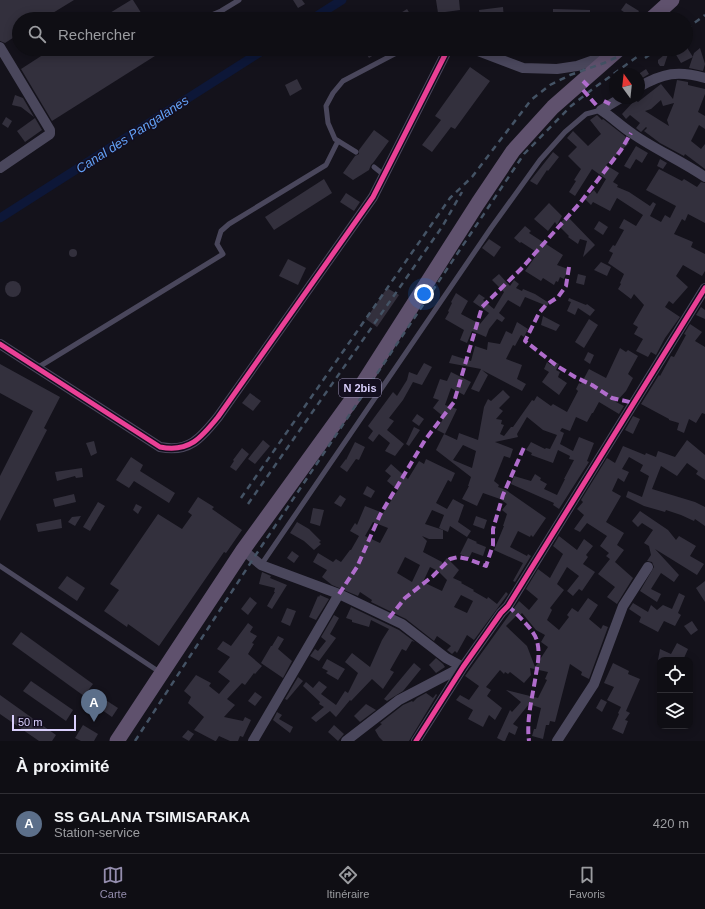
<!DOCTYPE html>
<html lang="fr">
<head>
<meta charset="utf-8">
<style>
  body { margin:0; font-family:Helvetica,sans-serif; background:#18171d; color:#f1f3f6 }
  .controls { position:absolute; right:12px; bottom:12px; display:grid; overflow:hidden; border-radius:8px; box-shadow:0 2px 10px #0003 }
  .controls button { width:36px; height:36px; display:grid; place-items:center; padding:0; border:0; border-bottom:1px solid #2f2e34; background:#0f0e14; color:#f1f3f6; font:20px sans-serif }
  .compass { position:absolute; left:609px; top:68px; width:36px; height:36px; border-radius:50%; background:#0f0e14; box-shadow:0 2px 10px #0003; rotate:345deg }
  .scale { position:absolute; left:12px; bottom:10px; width:64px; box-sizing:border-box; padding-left:4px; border:2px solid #d9cffc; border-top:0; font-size:11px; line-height:14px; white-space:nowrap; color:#d9cffc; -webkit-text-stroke:3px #130e1f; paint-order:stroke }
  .you { position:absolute; left:424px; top:294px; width:14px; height:14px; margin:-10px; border:3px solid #fff; border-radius:50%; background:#1a73e8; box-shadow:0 0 0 6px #1a73e833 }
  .badge { display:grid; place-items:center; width:26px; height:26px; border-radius:50%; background:#948dad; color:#fff; font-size:13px; font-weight:700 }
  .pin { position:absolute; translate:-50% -33px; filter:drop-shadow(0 1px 2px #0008) }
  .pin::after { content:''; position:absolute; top:21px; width:14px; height:12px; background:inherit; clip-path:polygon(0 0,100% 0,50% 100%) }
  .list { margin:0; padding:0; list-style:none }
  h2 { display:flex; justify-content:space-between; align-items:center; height:52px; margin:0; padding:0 16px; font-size:17px }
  h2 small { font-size:13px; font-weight:400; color:#9b9ca0 }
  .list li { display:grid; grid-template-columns:26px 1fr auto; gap:12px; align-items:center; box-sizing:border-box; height:60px; padding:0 16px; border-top:1px solid #2f2e34 }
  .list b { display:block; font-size:15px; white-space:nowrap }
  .list p { margin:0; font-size:13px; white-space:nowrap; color:#9b9ca0 }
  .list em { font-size:13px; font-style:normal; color:#9b9ca0 }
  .icon { flex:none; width:22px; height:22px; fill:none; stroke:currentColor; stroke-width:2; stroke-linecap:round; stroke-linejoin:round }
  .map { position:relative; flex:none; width:705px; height:741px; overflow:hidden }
  .search { position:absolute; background:#0f0e14; box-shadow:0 2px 10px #0003; left:12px; right:12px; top:12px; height:44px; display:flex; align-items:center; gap:10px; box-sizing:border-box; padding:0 14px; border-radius:22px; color:#9b9ca0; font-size:15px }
  .sheet { height:112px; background:#0f0e14 }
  nav { display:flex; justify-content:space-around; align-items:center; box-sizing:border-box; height:56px; border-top:1px solid #2f2e34; background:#0f0e14; font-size:11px; color:#9b9ca0 }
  nav a { display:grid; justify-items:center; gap:2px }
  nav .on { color:#948dad }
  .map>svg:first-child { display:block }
</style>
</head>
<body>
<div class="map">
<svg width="705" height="741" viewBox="0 0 705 741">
  <rect width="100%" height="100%" fill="#14121b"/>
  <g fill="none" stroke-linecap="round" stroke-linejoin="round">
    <g stroke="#0d1738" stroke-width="9">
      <path d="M 312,19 L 342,0"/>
      <path d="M 0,218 L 265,49"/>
    </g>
  </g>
  <g fill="#33303d" fill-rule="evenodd">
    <path d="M 0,0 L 74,0 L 43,19 L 19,19 L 19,34 L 5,43 L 0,41 Z"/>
    <path d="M 131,0 L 133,0 L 145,19 L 100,19 Z"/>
    <path d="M 293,0 L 302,0 L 305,4 L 298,8 Z"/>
    <path d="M 436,0 L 459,0 L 460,10 L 438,13 Z"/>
    <path d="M 626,3 L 639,11 L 634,19 L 621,10 Z"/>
    <path d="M 503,7 L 504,19 L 480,19 L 479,10 Z"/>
    <path d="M 407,9 L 413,19 L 391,19 Z"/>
    <path d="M 553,9 L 590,10 L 590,19 L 553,19 Z"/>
    <path d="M 686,46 L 693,57 L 681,63 L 675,53 L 682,49 L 686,49 Z"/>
    <path d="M 700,48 L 705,64 L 703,71 L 689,68 L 694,53 Z"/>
    <path d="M 52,49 L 166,49 L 52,121 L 21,69 Z"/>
    <path d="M 363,49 L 383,49 L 369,58 Z"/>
    <path d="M 669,51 L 664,66 L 660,66 L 658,63 L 658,60 Z"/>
    <path d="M 470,67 L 490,81 L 455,129 L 451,127 L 432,152 L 422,145 L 441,120 L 435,116 Z"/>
    <path d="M 646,69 L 649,74 L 639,80 L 640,73 Z"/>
    <path d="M 297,79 L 302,89 L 290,96 L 285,85 Z"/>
    <path d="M 677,80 L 688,82 L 688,85 L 705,89 L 705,94 L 698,112 L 705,116 L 705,129 L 699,125 L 691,141 L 701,149 L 705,144 L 705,169 L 685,154 L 684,156 L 660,143 L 644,131 L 647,128 L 646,127 L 641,132 L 636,128 L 640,123 L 630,115 L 626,119 L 622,114 L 635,100 L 638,102 L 661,84 L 673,99 ZM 661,100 L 663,106 L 674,103 L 667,120 L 669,126 L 645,111 L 651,109 Z"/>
    <path d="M 15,95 L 23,98 L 34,117 L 21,107 L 12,105 Z"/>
    <path d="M 597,115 L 602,120 L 603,119 L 626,137 L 625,140 L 629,143 L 606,165 L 619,173 L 613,182 L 618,185 L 617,187 L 629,192 L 650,206 L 653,202 L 656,204 L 650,216 L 661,222 L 665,215 L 670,218 L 676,206 L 646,190 L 659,169 L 682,181 L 684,179 L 697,187 L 701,182 L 705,183 L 705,223 L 688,214 L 685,221 L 682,219 L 674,234 L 693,242 L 691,247 L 705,254 L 705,271 L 702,276 L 683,265 L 676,276 L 688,287 L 673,304 L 669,301 L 665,307 L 680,317 L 665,338 L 656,355 L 651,352 L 648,357 L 636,351 L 643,339 L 634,334 L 638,327 L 633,324 L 644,305 L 634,294 L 631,299 L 618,289 L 621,284 L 620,283 L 624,274 L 608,263 L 613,253 L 609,251 L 613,245 L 615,246 L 624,230 L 619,228 L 624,219 L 636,226 L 643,215 L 617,198 L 610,211 L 593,202 L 591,205 L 585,199 L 594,190 L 597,194 L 606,179 L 592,169 L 575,196 L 569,192 L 576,181 L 574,180 L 581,169 L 568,156 L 577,147 L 567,138 L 573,131 L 588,146 L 601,134 L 590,120 Z"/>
    <path d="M 6,117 L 12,121 L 8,128 L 2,124 Z"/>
    <path d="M 35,118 L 42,130 L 25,142 L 17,131 Z"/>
    <path d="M 374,130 L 389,141 L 373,163 L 371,165 L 369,170 L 353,180 L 343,173 L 355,156 L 359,154 L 359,150 Z"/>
    <path d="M 636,146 L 648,153 L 642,163 L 636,159 L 630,169 L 624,166 Z"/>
    <path d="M 553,152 L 559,157 L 548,171 L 547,170 L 537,185 L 530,181 Z"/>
    <path d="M 660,159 L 667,163 L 663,169 L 657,166 Z"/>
    <path d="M 324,179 L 332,193 L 274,230 L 265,217 Z"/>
    <path d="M 346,193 L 360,202 L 354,211 L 340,202 Z"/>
    <path d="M 549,203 L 562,216 L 557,225 L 555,222 L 548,231 L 534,219 Z"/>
    <path d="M 567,216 L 595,245 L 583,257 L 587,241 L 580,239 L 578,244 L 568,237 L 569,236 L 558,225 Z"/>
    <path d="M 599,221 L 608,227 L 603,235 L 594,229 Z"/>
    <path d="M 525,226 L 531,231 L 529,233 L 563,255 L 557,265 L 568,269 L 564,279 L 560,277 L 558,282 L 556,281 L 554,285 L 543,278 L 541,281 L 525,271 L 538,253 L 521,242 L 520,243 L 514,238 Z"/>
    <path d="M 489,239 L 501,247 L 494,257 L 482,248 Z"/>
    <circle cx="73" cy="253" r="4"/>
    <path d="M 288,259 L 306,268 L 298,285 L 279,276 Z"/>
    <path d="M 601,262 L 611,267 L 607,276 L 594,270 Z"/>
    <path d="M 499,274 L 510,286 L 514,280 L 519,284 L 516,288 L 522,291 L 523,289 L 535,294 L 549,303 L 547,306 L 525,297 L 520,307 L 508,300 L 499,313 L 505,318 L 502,322 L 497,319 L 489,329 L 486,337 L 472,331 L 467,343 L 460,340 L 464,330 L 445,319 L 449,312 L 448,311 L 452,303 L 451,302 L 456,293 L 468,301 L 461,314 L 480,324 L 489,313 L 473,302 L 479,294 L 485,298 L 483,300 L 494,309 L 504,292 L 492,280 Z"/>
    <path d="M 578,274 L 586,276 L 584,285 L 576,283 Z"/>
    <circle cx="13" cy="289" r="8"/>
    <path d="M 387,288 L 399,295 L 377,327 L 366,319 Z"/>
    <path d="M 569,298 L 586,305 L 587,304 L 595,310 L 590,316 L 578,308 L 575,315 L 567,311 L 571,302 L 568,301 Z"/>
    <path d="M 701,307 L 705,310 L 705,319 L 696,315 Z"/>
    <path d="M 543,316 L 560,325 L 556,331 L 541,325 Z"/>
    <path d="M 589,319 L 598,325 L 584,348 L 575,342 Z"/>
    <path d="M 517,322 L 528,329 L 524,337 L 521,335 L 515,346 L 513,345 L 506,359 L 522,365 L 517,379 L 526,384 L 522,391 L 482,370 L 488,375 L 479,392 L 471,389 L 481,369 L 449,363 L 452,355 L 471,361 L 475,346 L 487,350 L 488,342 L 500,344 L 506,331 L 512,334 Z"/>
    <path d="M 690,324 L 702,332 L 695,341 L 705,347 L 705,414 L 702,413 L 696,423 L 689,419 L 684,433 L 677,430 L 679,423 L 669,420 L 669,419 L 641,404 L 659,375 L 660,376 L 671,356 L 674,357 L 686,335 L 684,334 Z"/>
    <path d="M 620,348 L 626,352 L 628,350 L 638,356 L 628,374 L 633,378 L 626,391 L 616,402 L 624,406 L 619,414 L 599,402 L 593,413 L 592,413 L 587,422 L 576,417 L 570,431 L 562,428 L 560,431 L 564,433 L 560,444 L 573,451 L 579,437 L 594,443 L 587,461 L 589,462 L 559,509 L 553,505 L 554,503 L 511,484 L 514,476 L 531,481 L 535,474 L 541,478 L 540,480 L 547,484 L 544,489 L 557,495 L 565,479 L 564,479 L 574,460 L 569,459 L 570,456 L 558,450 L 553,463 L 531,455 L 532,453 L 526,450 L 531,442 L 545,449 L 546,448 L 550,449 L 557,435 L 543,430 L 527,417 L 517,434 L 518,437 L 495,442 L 513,449 L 510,458 L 504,456 L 494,481 L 499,485 L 498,487 L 506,490 L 546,518 L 533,537 L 531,535 L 530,537 L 518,531 L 510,547 L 527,556 L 528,554 L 531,556 L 515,582 L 513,581 L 523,563 L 494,550 L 504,526 L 503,526 L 507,514 L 502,510 L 507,504 L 500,499 L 483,493 L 477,506 L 462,499 L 469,486 L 468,486 L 471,477 L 436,450 L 444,434 L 457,440 L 459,433 L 478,440 L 484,407 L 488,399 L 491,401 L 503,390 L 510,397 L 499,408 L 503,411 L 496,419 L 502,420 L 501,424 L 504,425 L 500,434 L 504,436 L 511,427 L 513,427 L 532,400 L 534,401 L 537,396 L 551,406 L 553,404 L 567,412 L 578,391 L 576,389 L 579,383 L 581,384 L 589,369 L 606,378 ZM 463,445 L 476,451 L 472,468 L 453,460 Z"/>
    <path d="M 588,352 L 594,355 L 590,364 L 584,360 Z"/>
    <path d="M 553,361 L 559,364 L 556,370 L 560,372 L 558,377 L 567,383 L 559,395 L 542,382 L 549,372 L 544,369 L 547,362 L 551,365 Z"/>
    <path d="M 424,363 L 432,367 L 422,385 L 413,382 L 403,400 L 389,418 L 394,421 L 387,430 L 404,444 L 395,456 L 385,451 L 390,443 L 379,434 L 373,442 L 368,438 L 373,431 L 368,426 L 393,392 L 397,396 L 407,380 L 409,372 L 417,375 Z"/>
    <path d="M 0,364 L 60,397 L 44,428 L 47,430 L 0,521 L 0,476 L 33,411 L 0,393 Z"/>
    <path d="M 451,372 L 471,382 L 464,395 L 451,388 L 445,405 L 457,409 L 445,434 L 437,430 L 444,417 L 433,408 L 439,400 L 433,398 L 440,379 L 447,381 Z"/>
    <path d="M 250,393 L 261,401 L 253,411 L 242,403 Z"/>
    <path d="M 417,414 L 424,419 L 419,426 L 412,421 Z"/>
    <path d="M 633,416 L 640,419 L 633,434 L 625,430 Z"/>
    <path d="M 414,427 L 420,430 L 409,446 L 406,444 Z"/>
    <path d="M 263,440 L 270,446 L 255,464 L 248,459 Z"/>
    <path d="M 687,440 L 705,455 L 705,480 L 696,474 L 698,471 L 687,463 L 677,476 L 661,466 L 652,489 L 695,502 L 705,507 L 705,526 L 695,519 L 694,521 L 681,515 L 666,510 L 665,512 L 644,506 L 626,497 L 628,491 L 642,497 L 649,476 L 640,471 L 643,465 L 629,457 L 622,469 L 629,472 L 624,482 L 618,478 L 612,491 L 621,496 L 606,522 L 624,533 L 617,545 L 624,550 L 615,562 L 633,578 L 617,604 L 607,597 L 615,587 L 598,574 L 610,559 L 606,556 L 609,553 L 600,546 L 607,536 L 587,523 L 580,532 L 574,529 L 584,515 L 577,509 L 583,502 L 581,500 L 607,458 L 615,463 L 623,446 L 645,455 L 646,453 L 656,457 L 658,451 L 675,457 Z"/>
    <path d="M 94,441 L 97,453 L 91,456 L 86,443 Z"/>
    <path d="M 355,442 L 365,447 L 359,460 L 356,459 L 347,472 L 340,467 L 346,459 L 346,460 Z"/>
    <path d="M 242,448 L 249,454 L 236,471 L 230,467 L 234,461 L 233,460 Z"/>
    <path d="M 131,457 L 143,465 L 140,471 L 175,493 L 169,503 L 134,481 L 129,488 L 116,480 Z"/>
    <path d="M 426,459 L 455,473 L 451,482 L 448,480 L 436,503 L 447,509 L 453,499 L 464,505 L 458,522 L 471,531 L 467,537 L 450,526 L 448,532 L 439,528 L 444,515 L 432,510 L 425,524 L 443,530 L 443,539 L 429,539 L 422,536 L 427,541 L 423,552 L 442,562 L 442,564 L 447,558 L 459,570 L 453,578 L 462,582 L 461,583 L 474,590 L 473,591 L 487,599 L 488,597 L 497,604 L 506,592 L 508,594 L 474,640 L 467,635 L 457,653 L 455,651 L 452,654 L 447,650 L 451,646 L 437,636 L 434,641 L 406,619 L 371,602 L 372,600 L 360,592 L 358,596 L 332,585 L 322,577 L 327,570 L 313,562 L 318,553 L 333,562 L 336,559 L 341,562 L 350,550 L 351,550 L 359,536 L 350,531 L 355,523 L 357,525 L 365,506 L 383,513 L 398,490 L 387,481 L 391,476 L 385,471 L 391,464 L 408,479 L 419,461 L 424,464 ZM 373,522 L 388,528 L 380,543 L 365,536 ZM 405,557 L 420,565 L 412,582 L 397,573 ZM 430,567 L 438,571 L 447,580 L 442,591 L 423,582 ZM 461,595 L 473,601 L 467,613 L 454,607 Z"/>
    <path d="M 82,468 L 83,477 L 76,478 L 75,476 L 57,481 L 55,472 Z"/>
    <path d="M 367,486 L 375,491 L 371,498 L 363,494 Z"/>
    <path d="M 74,494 L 76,502 L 55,507 L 53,499 Z"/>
    <path d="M 340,495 L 346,499 L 341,507 L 334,503 Z"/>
    <path d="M 198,497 L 214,507 L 212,509 L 242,530 L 226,553 L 224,552 L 159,646 L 128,624 L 127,627 L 104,611 L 119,590 L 110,584 L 158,514 L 182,529 L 192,515 L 188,512 Z"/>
    <path d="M 98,502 L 105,506 L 90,531 L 83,527 Z"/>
    <path d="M 136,504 L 142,507 L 138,514 L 133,510 Z"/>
    <path d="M 313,508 L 324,510 L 320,526 L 310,523 Z"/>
    <path d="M 640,511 L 668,530 L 676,540 L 679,536 L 696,546 L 690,556 L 704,564 L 697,575 L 655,549 L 679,575 L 674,582 L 661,573 L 651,589 L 661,594 L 657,602 L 640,591 L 654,567 L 652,562 L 647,561 L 651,555 L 649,546 L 644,543 L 653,530 L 642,523 L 638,527 L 632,521 Z"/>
    <path d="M 81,516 L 75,526 L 68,522 L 72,517 Z"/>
    <path d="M 476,516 L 487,520 L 484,529 L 473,525 Z"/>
    <path d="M 61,519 L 62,528 L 38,532 L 36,524 Z"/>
    <path d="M 297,522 L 309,529 L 321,541 L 319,542 L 321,544 L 314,550 L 304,541 L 290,533 Z"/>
    <path d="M 559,536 L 577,550 L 584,539 L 593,546 L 586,555 L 588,557 L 583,564 L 595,572 L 582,591 L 579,589 L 573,596 L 567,591 L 579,576 L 567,567 L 557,584 L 564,590 L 550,608 L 552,610 L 547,620 L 559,630 L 569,617 L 567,615 L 572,608 L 578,612 L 588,598 L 598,605 L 589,619 L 601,629 L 603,625 L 608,627 L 589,679 L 581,675 L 582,672 L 570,664 L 555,722 L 550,721 L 549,725 L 546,725 L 543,739 L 532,736 L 534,729 L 536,729 L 541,708 L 529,704 L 513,724 L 518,727 L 515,735 L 509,732 L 505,741 L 503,741 L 497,738 L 510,710 L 512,712 L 521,702 L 506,690 L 538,698 L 547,680 L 545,679 L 548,672 L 530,668 L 531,675 L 524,683 L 510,672 L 508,674 L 505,672 L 504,674 L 500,670 L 486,687 L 491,690 L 487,696 L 502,708 L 495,720 L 489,715 L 483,727 L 468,719 L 473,710 L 456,700 L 460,695 L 469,700 L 479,686 L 465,676 L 519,601 L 529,610 L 538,599 L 526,589 L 538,569 L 550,578 L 563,554 L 553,546 ZM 519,613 L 520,615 L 522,613 L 536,630 L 545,635 L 541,642 L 548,647 L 535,667 L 527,646 L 506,626 Z"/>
    <path d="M 468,538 L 477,542 L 476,543 L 486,547 L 483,556 L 472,552 L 469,558 L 460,554 Z"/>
    <path d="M 292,551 L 299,556 L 294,563 L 287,558 Z"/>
    <path d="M 262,572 L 271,576 L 270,578 L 287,585 L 272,609 L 267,606 L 275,592 L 274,592 L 275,588 L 259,584 Z"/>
    <path d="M 67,576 L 85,588 L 77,601 L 58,588 Z"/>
    <path d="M 705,581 L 705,602 L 696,588 Z"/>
    <path d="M 679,593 L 685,596 L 678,613 L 681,615 L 675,626 L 664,621 L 658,632 L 639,622 L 641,617 L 629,609 L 633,603 L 648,612 L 651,605 L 657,610 L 663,605 L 672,609 Z"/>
    <path d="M 320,595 L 329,599 L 316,620 L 309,617 L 318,596 L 319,597 Z"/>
    <path d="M 250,597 L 257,603 L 248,615 L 241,609 Z"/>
    <path d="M 351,607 L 399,630 L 415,642 L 412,641 L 406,651 L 402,649 L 390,670 L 394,672 L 383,689 L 372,679 L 351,701 L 350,700 L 336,717 L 330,711 L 316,722 L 311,718 L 324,707 L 319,704 L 320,702 L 303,686 L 306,682 L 313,688 L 319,681 L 327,687 L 321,694 L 336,705 L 345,691 L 348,693 L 358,673 L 345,662 L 352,653 L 370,667 L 382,640 L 389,629 L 371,620 L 369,627 L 352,622 L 352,620 L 346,618 Z"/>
    <path d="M 287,608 L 296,611 L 290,626 L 281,622 Z"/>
    <path d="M 334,615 L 339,618 L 330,634 L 336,638 L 319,661 L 310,656 L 315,649 L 318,651 L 326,641 L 321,637 Z"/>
    <path d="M 692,621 L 698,630 L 691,635 L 684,626 Z"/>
    <path d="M 248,623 L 253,627 L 250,632 L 257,636 L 252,643 L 254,644 L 248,654 L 262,666 L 255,674 L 254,673 L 245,685 L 242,683 L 227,699 L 235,705 L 224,717 L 243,721 L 245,717 L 251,720 L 243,737 L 240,736 L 238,741 L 230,741 L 219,736 L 216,741 L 215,741 L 194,730 L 204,717 L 188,703 L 191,697 L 184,691 L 196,675 L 211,683 L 209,686 L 219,694 L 230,681 L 218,672 L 230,657 L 217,649 L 223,641 L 231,646 Z"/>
    <path d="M 21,632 L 93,684 L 84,696 L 12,644 Z"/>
    <path d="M 278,636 L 284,639 L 278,649 L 292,661 L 283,678 L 261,663 L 271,646 L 272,646 Z"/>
    <path d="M 677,643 L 688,649 L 684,658 L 682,657 L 681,659 L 684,660 L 658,660 L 660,649 L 671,654 Z"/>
    <path d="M 436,658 L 443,664 L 445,667 L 436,673 L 429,665 Z"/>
    <path d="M 327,659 L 345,669 L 338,680 L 326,673 L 328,671 L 322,668 Z"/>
    <path d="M 414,663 L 421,669 L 408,685 L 403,691 L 387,701 L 384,699 Z"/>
    <path d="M 613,663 L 629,671 L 628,674 L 640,679 L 626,711 L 630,713 L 625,720 L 628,721 L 623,734 L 612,729 L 619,714 L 618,713 L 621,707 L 607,700 L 614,687 L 604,683 Z"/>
    <path d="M 298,677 L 303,681 L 287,700 L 285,699 Z"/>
    <path d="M 31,681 L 73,710 L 66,721 L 23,691 Z"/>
    <path d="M 255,692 L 262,697 L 255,706 L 248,701 Z"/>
    <path d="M 426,693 L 433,698 L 436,694 L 437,695 L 409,741 L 383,741 L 379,737 L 375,730 L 382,724 L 380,723 L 403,705 L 412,701 L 413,702 L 417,698 Z"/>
    <path d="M 0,695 L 56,735 L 52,741 L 39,741 L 0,714 Z"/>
    <path d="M 101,697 L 118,708 L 112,717 L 95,705 Z"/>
    <path d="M 601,699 L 607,702 L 602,712 L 596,708 Z"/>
    <path d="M 366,704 L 376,710 L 360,722 L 354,716 Z"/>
    <path d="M 277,712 L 282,715 L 279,719 L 293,727 L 290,733 L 273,720 Z"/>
    <path d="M 83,725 L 98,734 L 94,741 L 81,741 L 75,738 Z"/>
    <path d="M 334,725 L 344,734 L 338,741 L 328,732 Z"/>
    <path d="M 188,730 L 194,734 L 189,741 L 182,737 Z"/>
  </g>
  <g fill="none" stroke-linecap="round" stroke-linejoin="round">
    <g stroke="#4a475c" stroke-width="5">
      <path d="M 202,19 L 221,11 L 239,0"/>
      <path d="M 356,152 L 335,139 L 328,123 L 326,106 L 333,93 L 343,81 L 404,49"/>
      <path d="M 374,167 L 384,175"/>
      <path d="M 37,368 L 223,254 L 217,244 L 221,231 L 229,224 L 326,165 L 338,141"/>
      <path d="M 261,565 L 491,228 L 540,160 L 565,132 L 586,114 L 601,110"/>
      <path d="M 0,566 L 161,673"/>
    </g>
    <g stroke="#4a475c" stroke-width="10">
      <path d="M 0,47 L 50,130 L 50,134 L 0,168"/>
      <path d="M 473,49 L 523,68 L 557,69 L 577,66 L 608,55"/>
      <path d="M 639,87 C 663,73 678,70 705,78"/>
      <path d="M 621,98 L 601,110 C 612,117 622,127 633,134 C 656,150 682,161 705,177"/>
      <path d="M 0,344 L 160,447 C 189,453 201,438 218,417 L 373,197 L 448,49"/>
      <path d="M 243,550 L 261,565 L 339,594 L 402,624 L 446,658 L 463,667"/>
      <path d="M 253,741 L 339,594"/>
      <path d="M 346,741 L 399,700 L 462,667"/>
      <path d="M 416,741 L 463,667 L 501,613 L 508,606 L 705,288"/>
      <path d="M 557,741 L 594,684 L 623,606 L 648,567"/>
    </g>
    <g stroke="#5f516d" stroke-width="15">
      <path d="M 651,19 L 672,0"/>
      <path d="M 117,741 L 243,550 L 356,394 L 478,203 L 513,151 L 553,107 L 619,49"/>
    </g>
    <g stroke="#445365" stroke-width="2.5" stroke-dasharray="6 5" stroke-linecap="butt">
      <path d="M 686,29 L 705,15"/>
      <path d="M 645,58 L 657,49"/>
      <path d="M 241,498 L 450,198 L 472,177 L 531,100 L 550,85 L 570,75 L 604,63 L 635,49"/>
      <path d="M 248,504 L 442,227 L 462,192"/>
      <path d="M 135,741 L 253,559 L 524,154 L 571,106 L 594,88 L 648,49"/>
    </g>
    <g stroke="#b06ccc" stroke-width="4" stroke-dasharray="8 4" stroke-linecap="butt">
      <path d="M 583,81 L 588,86"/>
      <path d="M 583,90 L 597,106"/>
      <path d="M 604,101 L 610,104"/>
      <path d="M 569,267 L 566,286 L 558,297 L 546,305 L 539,313 L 525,341 L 557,366 L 575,377 L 592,385 L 612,398 L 634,403"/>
      <path d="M 339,594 L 357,567 L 380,515 L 425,440 L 454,402 L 482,307 L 521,269 L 580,203 L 621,150 L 631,133"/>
      <path d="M 508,606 C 516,613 535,631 537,641 C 540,652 538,663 536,674 C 533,695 526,719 529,741"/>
      <path d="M 389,618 L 405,598 L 433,576 L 450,559 L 458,557 L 468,559 L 486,566 L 493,545 L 493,529 L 503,495 L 525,445"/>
    </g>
    <defs>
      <g id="cycleway">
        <path d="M 0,344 L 160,447 C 189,453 201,438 218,417 L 373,197 L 448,49"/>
        <path d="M 416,741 L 463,667 L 501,613 L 508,606 L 705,288"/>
      </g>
    </defs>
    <use href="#cycleway" stroke="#130e1f" stroke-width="8"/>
    <use href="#cycleway" stroke="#ea4096" stroke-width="5"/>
  </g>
  <g text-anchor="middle" stroke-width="3" stroke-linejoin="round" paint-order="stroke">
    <rect fill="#130e1f" stroke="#9e95ba" stroke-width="1" x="339" y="379" width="42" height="18" rx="3"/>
    <g font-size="11" font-weight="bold" fill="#d9cffc">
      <text x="360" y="392">N 2bis</text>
    </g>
    <g font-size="13" font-style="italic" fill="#63a2f7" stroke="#130e1f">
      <text transform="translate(132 134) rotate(-33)" y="5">Canal des Pangalanes</text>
    </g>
  </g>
</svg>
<div class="controls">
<button><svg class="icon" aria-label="locate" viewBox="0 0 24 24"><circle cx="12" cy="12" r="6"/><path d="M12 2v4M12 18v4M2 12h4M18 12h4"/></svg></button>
<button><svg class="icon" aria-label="layers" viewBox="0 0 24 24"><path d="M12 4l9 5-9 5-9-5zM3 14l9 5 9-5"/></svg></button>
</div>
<svg class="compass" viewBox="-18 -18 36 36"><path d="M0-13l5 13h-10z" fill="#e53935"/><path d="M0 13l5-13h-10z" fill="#9b9ca0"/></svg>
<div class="scale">50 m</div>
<div class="you"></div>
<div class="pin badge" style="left:94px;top:722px;background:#5c6f8a">A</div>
<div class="search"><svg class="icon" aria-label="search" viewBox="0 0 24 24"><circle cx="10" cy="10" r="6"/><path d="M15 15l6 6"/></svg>Rechercher</div>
</div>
<section class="sheet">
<h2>À proximité<small></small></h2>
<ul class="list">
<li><span class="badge" style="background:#5c6f8a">A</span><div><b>SS GALANA TSIMISARAKA</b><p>Station-service</p></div><em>420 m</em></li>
</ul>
</section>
<nav>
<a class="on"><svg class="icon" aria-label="map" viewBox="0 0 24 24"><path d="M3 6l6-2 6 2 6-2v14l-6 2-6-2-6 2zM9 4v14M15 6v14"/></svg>Carte</a>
<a><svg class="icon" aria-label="directions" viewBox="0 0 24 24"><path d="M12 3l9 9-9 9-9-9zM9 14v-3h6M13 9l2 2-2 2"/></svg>Itinéraire</a>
<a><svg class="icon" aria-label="saved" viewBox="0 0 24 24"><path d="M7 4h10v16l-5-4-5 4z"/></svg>Favoris</a>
</nav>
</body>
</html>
